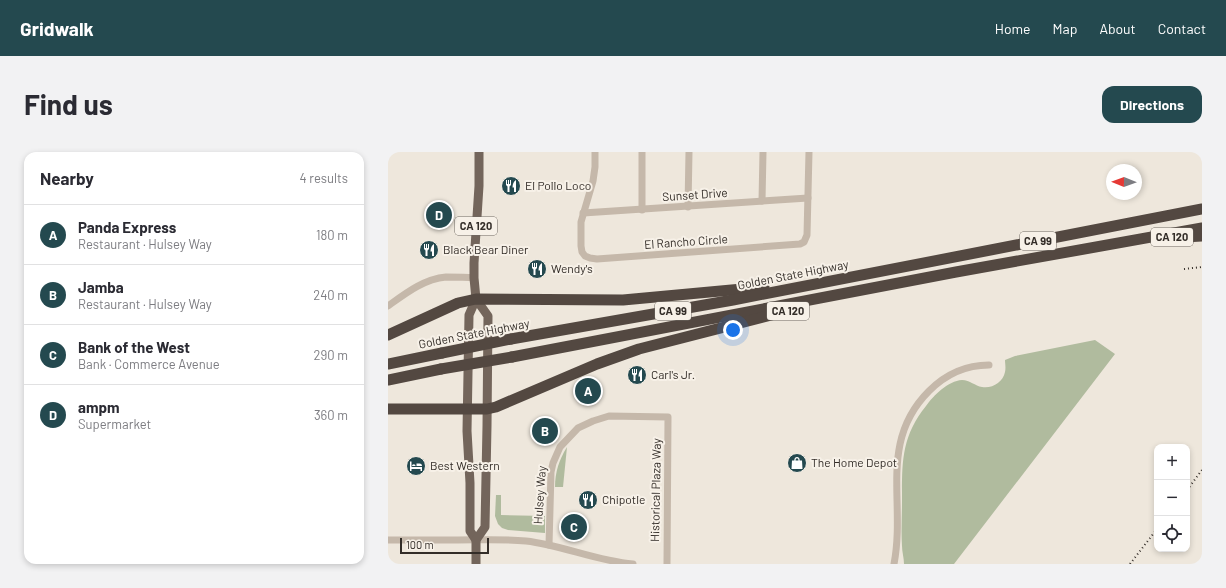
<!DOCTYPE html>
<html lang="en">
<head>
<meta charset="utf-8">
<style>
  body { margin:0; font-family:Barlow,sans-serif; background:#f2f2f3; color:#2b2b33 }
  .controls { position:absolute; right:12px; bottom:12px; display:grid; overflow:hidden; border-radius:8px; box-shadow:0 2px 6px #0003 }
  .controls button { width:36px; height:36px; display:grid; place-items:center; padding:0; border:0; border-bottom:1px solid #e1e1e2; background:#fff; color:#2b2b33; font:20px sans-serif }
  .compass { position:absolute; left:718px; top:12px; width:36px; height:36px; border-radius:50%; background:#fff; box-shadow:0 2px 6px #0003; rotate:271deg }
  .scale { position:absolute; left:12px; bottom:10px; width:89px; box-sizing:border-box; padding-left:4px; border:2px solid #332d28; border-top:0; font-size:11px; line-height:14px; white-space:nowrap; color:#332d28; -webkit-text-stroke:3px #f7f1e8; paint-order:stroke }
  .you { position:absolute; left:345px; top:178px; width:14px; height:14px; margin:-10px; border:3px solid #fff; border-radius:50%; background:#1a73e8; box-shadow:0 0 0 6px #1a73e833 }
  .badge { display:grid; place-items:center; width:26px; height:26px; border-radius:50%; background:#24494f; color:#fff; font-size:13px; font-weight:700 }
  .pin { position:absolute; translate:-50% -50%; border:2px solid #fff; box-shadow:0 1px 4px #0006 }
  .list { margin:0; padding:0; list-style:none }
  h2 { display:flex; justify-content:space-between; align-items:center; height:52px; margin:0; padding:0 16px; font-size:17px }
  h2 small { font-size:13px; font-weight:400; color:#7c7c81 }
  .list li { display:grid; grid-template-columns:26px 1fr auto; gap:12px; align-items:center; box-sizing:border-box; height:60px; padding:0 16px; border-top:1px solid #e1e1e2 }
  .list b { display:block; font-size:15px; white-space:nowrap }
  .list p { margin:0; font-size:13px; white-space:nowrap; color:#7c7c81 }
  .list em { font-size:13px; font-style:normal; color:#7c7c81 }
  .icon { flex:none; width:22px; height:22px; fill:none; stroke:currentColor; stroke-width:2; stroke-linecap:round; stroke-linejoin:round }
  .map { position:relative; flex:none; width:814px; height:412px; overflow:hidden; border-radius:12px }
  header { display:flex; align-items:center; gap:24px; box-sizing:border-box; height:56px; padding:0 20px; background:#24494f; color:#fff }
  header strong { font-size:19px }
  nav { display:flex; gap:22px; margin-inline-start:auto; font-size:14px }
  .intro { display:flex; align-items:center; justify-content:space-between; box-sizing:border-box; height:96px; padding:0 24px }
  h1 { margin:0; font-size:28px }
  .button { padding:10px 18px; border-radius:12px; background:#24494f; color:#fff; font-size:14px; font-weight:700 }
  main { display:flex; gap:24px; padding:0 24px }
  aside { flex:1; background:#fff; border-radius:12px; box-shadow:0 2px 6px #0003 }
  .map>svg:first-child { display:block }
</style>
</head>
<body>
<header>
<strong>Gridwalk</strong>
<nav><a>Home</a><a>Map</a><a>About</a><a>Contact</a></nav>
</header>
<div class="intro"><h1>Find us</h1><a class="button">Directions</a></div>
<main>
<aside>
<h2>Nearby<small>4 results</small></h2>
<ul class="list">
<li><span class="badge">A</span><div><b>Panda Express</b><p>Restaurant · Hulsey Way</p></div><em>180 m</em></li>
<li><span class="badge">B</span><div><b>Jamba</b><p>Restaurant · Hulsey Way</p></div><em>240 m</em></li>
<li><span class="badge">C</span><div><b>Bank of the West</b><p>Bank · Commerce Avenue</p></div><em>290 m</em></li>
<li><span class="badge">D</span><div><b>ampm</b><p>Supermarket</p></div><em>360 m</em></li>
</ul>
</aside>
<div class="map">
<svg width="814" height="412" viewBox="0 0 814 412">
  <rect width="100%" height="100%" fill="#eee7dc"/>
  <g fill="#b0bb9e">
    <path d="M 707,188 L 727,202 L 566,412 L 516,412 C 516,406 514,400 514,394 C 513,379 514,364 514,348 C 514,311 513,285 538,254 C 546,243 560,229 574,228 C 582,228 587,234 594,235 C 604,237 615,230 617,220 C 618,216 617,211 617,208 L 627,204 Z"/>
    <path d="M 179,295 L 175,335 L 167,335 C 167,320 171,308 179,295 Z"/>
    <path d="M 108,343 L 113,343 L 113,363 L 157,364 L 157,381 L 120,378 L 114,376 L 110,372 L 107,364 Z"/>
  </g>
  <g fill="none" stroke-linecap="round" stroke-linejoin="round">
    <g stroke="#c5b8aa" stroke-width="7">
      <path d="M 207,0 L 207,15 L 205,29 L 193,70 L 193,94 L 194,100 L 197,104 L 202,106 L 209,107 L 412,92 L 416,90 L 419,83 L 421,0"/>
      <path d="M 374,49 L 375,0"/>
      <path d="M 300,55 L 301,0"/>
      <path d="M 254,58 L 254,0"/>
      <path d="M 195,61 L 420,46"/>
      <path d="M 0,154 C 18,141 36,127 58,125 C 67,125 77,125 86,126"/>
      <path d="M 0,388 C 23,388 47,388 70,388 C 93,388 115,387 138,389 C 174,393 208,409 245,412"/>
      <path d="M 161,393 L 163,320 L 165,311 L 172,295 L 190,276 L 205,269 L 221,264 L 280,265 L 279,412"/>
      <path d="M 506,412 C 518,349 490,290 541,239 C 558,222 578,213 601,213"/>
    </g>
    <g stroke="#73655b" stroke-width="9">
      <path d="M 88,388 L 82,379 L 82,331 L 79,279 L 81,163 L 88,147 L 86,126 L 86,111 L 91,34 L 91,0"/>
      <path d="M 88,412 L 88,388 L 97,375 L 99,274 L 100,164 L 88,147"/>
    </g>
    <g stroke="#534841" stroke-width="11">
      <path d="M 796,85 L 814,84"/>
      <path d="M 0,183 L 70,151 L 88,147 L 235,148 L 376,135"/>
      <path d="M 123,187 L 345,148 L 814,57"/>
      <path d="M 124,205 L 568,120 L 814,76"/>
      <path d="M 0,212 L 54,201"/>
      <path d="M 0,228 L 53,217"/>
      <path d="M 0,257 L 99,257 L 108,255 L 209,212 L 251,197 L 395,160"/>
    </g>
    <g stroke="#332d28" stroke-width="2" stroke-dasharray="1 3" stroke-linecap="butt">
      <path d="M 796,117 L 814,115"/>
      <path d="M 799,338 L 814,318"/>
      <path d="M 742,412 L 769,377"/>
    </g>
    <g stroke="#534841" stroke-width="11">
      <path d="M 54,201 L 123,187"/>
      <path d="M 53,217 L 124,205"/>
    </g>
  </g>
  <defs>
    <symbol id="restaurant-disc" viewBox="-11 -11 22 22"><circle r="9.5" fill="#24494f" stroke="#f7f1e8"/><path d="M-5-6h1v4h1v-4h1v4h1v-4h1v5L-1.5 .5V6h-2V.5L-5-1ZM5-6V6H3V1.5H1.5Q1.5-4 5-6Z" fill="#fff"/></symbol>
    <symbol id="shop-disc" viewBox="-11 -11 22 22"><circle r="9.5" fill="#24494f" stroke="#f7f1e8"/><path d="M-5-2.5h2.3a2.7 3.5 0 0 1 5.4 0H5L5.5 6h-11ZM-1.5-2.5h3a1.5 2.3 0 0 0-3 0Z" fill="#fff"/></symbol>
    <symbol id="hotel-disc" viewBox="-11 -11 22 22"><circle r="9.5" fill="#24494f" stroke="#f7f1e8"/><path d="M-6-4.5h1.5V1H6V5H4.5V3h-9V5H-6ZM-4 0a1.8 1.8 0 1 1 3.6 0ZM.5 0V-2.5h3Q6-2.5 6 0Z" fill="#fff"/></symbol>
  </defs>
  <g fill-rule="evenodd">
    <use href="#restaurant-disc" x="112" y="23" width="22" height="22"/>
    <use href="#restaurant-disc" x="30" y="87" width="22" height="22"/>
    <use href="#restaurant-disc" x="138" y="106" width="22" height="22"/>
    <use href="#restaurant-disc" x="238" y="212" width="22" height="22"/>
    <use href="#shop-disc" x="398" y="300" width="22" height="22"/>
    <use href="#hotel-disc" x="17" y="303" width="22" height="22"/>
    <use href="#restaurant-disc" x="189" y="337" width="22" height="22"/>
  </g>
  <g text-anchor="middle" stroke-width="4" stroke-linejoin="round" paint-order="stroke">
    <g fill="#f7f1e8" stroke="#6e6862" stroke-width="1">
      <rect x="67" y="65" width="42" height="18" rx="3"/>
      <rect x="763" y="76" width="42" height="18" rx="3"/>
      <rect x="632" y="80" width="36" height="18" rx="3"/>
      <rect x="267" y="150" width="36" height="18" rx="3"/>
      <rect x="379" y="150" width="42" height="18" rx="3"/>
    </g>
    <g font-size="11" font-weight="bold" fill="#332d28">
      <text x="88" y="78">CA 120</text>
      <text x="784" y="89">CA 120</text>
      <text x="650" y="93">CA 99</text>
      <text x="285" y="163">CA 99</text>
      <text x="400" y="163">CA 120</text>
    </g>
    <g font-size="12" fill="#332d28" stroke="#f7f1e8" text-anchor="start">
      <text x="137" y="38">El Pollo Loco</text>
      <text x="55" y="102">Black Bear Diner</text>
      <text x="163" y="121">Wendy's</text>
      <text x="263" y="227">Carl's Jr.</text>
      <text x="423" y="315">The Home Depot</text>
      <text x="42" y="318">Best Western</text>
      <text x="214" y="352">Chipotle</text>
    </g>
    <g font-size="12" fill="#332d28" stroke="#f7f1e8">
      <text transform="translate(307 43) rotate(-4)" y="4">Sunset Drive</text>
      <text transform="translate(298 90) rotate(-4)" y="4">El Rancho Circle</text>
      <text transform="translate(405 123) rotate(-11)" y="4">Golden State Highway</text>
      <text transform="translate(86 182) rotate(-11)" y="4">Golden State Highway</text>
      <text transform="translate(268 338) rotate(-89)" y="4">Historical Plaza Way</text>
      <text transform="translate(152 343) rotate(-86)" y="4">Hulsey Way</text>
    </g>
  </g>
</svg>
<div class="controls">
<button>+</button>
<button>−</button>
<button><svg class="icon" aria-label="locate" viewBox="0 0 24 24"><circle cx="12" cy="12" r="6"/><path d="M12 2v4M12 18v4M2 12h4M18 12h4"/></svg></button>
</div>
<svg class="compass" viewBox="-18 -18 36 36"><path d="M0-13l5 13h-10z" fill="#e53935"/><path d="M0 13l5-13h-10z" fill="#7c7c81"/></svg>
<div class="scale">100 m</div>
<div class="you"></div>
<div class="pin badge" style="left:200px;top:239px">A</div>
<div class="pin badge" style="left:157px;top:279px">B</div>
<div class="pin badge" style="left:186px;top:375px">C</div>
<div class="pin badge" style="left:51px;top:63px">D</div>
</div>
</main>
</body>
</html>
